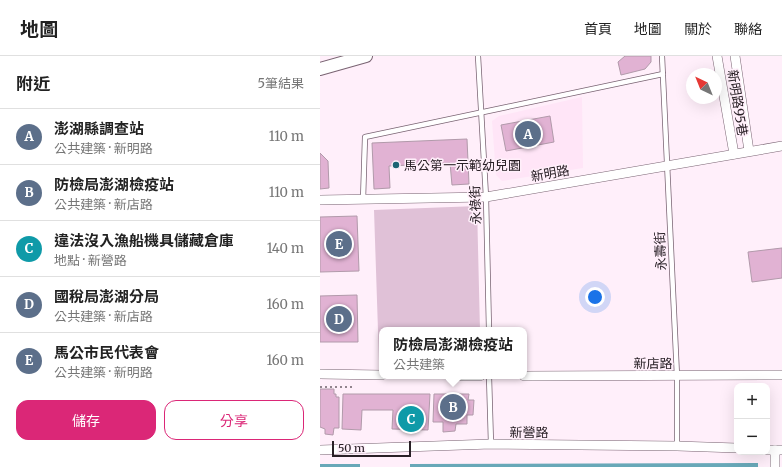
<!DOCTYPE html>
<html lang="zh-TW">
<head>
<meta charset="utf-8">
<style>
  body { margin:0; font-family:Merriweather,"Noto Sans TC",serif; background:#f6f6f6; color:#222 }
  .controls { position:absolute; right:12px; bottom:12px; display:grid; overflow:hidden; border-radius:8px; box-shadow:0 4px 16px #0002 }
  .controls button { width:36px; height:36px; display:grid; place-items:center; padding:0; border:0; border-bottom:1px solid #e0e0e0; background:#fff; color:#222; font:20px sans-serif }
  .compass { position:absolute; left:366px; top:12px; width:36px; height:36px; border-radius:50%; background:#fff; box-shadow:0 4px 16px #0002; rotate:317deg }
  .scale { position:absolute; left:12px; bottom:10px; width:79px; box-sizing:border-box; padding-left:4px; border:2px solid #292026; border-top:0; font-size:11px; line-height:14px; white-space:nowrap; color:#292026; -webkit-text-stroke:3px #ffeffa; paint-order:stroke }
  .you { position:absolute; left:275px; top:241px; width:14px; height:14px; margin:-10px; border:3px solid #fff; border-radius:50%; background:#1a73e8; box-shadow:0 0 0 6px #1a73e833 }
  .badge { display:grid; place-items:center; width:26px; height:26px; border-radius:50%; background:#db2777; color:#fff; font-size:13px; font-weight:700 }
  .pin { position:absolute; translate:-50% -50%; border:2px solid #fff; box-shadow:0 1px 4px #0006 }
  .popup { position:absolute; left:59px; top:271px; width:148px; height:52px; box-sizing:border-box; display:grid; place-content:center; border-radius:8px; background:#fff; filter:drop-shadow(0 1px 3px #0005); font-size:13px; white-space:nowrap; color:#767676 }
  .popup b { font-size:15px; color:#222 }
  .popup::after { content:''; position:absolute; left:50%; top:100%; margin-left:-8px; border:8px solid transparent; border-top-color:#fff }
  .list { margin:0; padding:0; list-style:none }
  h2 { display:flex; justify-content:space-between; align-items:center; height:52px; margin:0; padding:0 16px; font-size:17px }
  h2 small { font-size:13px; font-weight:400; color:#767676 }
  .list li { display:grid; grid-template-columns:26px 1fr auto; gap:12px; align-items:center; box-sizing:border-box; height:56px; padding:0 16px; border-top:1px solid #e0e0e0 }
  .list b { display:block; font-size:15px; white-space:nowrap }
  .list p { margin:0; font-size:13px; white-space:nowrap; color:#767676 }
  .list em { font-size:13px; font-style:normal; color:#767676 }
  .actions { display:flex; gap:8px; padding:12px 16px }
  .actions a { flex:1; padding:9px 0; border:1px solid #db2777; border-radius:12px; text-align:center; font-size:14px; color:#db2777 }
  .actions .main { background:#db2777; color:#fff }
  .map { position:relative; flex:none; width:462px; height:411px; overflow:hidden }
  header { display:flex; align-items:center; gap:24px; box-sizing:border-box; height:56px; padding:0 20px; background:#fff; border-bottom:1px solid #e0e0e0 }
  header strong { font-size:19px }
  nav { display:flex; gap:22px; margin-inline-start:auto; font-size:14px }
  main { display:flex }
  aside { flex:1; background:#fff }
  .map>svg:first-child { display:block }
</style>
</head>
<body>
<header>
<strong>地圖</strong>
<nav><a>首頁</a><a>地圖</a><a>關於</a><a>聯絡</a></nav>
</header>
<main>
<aside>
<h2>附近<small>5筆結果</small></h2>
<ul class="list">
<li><span class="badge" style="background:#5c6f8a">A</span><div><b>澎湖縣調查站</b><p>公共建築 · 新明路</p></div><em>110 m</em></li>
<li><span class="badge" style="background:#5c6f8a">B</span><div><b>防檢局澎湖檢疫站</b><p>公共建築 · 新店路</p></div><em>110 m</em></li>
<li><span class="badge" style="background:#0f9aa8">C</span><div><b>違法沒入漁船機具儲藏倉庫</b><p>地點 · 新營路</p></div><em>140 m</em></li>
<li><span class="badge" style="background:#5c6f8a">D</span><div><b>國稅局澎湖分局</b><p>公共建築 · 新店路</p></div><em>160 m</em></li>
<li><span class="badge" style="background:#5c6f8a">E</span><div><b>馬公市民代表會</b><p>公共建築 · 新明路</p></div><em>160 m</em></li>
</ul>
<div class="actions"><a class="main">儲存</a><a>分享</a></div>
</aside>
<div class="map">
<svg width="462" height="411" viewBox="0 0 462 411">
  <rect width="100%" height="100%" fill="#ffeffa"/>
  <path fill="#ffe5f7" d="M 262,41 L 263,112 L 182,125 L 176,119 L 172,65 L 179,60 Z"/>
  <path fill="#e0c1d7" d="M 157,150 L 160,274 L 62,274 L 62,305 L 59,305 L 54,154 Z"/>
  <g fill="#68a8b8">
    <path d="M 438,407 L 438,411 L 90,411 L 90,408 Z"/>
    <rect x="0" y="408" width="40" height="3"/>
  </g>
  <g fill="#e1b2d3" stroke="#b19aaa">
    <path d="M 305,0 L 331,0 L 331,6 L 325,13 L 301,19 L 298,6 Z"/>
    <path d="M 230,60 L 234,86 L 186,95 L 181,69 Z"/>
    <path d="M 147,83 L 149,128 L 132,129 L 130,107 L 69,110 L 70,132 L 54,133 L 52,87 Z"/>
    <path d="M 0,97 L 8,105 L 9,132 L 0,133 Z"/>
    <path d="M 37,160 L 39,215 L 0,216 L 0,161 Z"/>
    <path d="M 462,192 L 462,222 L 432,226 L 428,196 Z"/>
    <path d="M 37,239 L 38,286 L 0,286 L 0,240 Z"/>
    <path d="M 0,333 L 14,333 L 14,338 L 16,338 L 16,341 L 19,341 L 19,372 L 14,372 L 13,379 L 5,378 L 5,373 L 0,371 Z"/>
    <path d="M 23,338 L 110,338 L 108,374 L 72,373 L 73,354 L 42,354 L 41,374 L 22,373 Z"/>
    <path d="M 114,338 L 149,338 L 148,344 L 154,344 L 153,359 L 147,359 L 147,368 L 136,368 L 135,375 L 123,376 L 123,366 L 113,366 Z"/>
  </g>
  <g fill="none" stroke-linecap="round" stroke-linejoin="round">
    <defs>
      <g id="lane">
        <path d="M 158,0 L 166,141 L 169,274"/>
        <path d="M 342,0 L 357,320 L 357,390"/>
        <path d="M 43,144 L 45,81 L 343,18"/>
        <path d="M 169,320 L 171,388"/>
      </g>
      <g id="street">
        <path d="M 397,0 L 414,98"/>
        <path d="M 415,0 L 429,95"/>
        <path d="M 0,144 L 166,141 L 462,90"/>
        <path d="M 0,318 L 62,319"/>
        <path d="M 129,320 L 160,320"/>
        <path d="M 204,320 L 462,319"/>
        <path d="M 0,394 L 171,388 L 357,390 L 417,392"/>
        <path d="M 447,394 L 462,394"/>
        <path d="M 455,411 L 455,394"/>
      </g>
      <path id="secondary" d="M 0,13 L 46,0"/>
    </defs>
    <use href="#lane" stroke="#796372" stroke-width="6"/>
    <use href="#street" stroke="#796372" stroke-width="10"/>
    <use href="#secondary" stroke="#796372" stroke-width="14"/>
    <path stroke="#91848d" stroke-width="2" stroke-dasharray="2 3" stroke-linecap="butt" d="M 0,331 L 33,331"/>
    <use href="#lane" stroke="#fff" stroke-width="4.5"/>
    <use href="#street" stroke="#fff" stroke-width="9"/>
    <use href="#secondary" stroke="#fff" stroke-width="12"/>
  </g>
  <circle fill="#1d6474" stroke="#ffeffa" stroke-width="1.5" cx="76" cy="109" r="4"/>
  <g text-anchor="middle" stroke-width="3" stroke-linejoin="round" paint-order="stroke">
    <g font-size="13" fill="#292026" stroke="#ffeffa">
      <text transform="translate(418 47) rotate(81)" y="5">新明路95巷</text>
      <text transform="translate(230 117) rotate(-10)" y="5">新明路</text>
      <text transform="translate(155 149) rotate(-92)" y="5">永祿街</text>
      <text transform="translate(340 195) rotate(-93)" y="5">永壽街</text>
      <text x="333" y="312">新店路</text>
      <text x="209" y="381">新營路</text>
    </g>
    <g font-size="13" fill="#292026" stroke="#ffeffa" text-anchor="start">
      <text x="84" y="114">馬公第一示範幼兒園</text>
    </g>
  </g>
</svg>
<div class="controls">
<button>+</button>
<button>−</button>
</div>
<svg class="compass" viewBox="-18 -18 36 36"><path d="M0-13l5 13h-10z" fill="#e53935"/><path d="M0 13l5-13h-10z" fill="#767676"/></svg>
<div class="scale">50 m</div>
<div class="you"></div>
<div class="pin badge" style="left:208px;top:78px;background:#5c6f8a">A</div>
<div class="pin badge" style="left:133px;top:351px;background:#5c6f8a">B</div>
<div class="popup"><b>防檢局澎湖檢疫站</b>公共建築</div>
<div class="pin badge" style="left:91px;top:363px;background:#0f9aa8">C</div>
<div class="pin badge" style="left:19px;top:263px;background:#5c6f8a">D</div>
<div class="pin badge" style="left:19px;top:188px;background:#5c6f8a">E</div>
</div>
</main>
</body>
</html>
